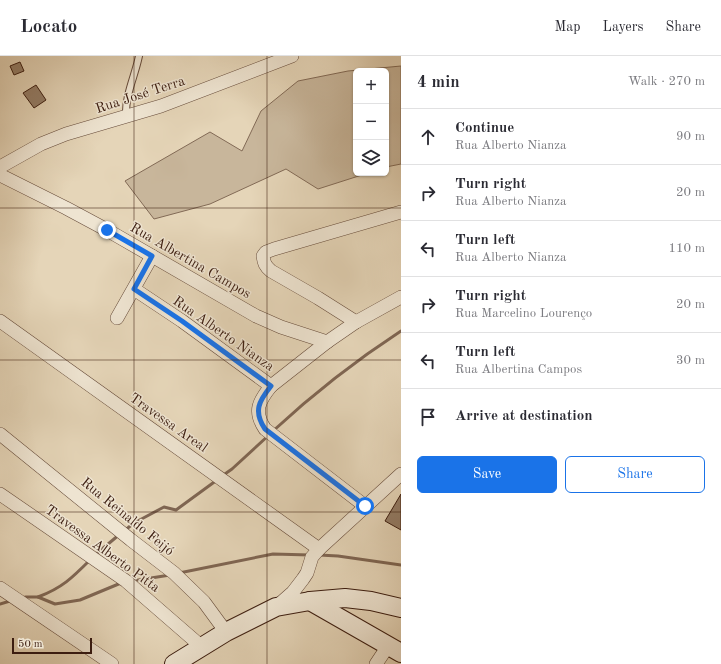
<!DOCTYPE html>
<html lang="en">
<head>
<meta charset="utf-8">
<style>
  body { margin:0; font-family:"Old Standard TT",serif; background:#f7f7f7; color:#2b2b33 }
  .controls { position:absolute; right:12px; top:12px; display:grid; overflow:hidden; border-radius:6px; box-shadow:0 1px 3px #0004 }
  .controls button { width:36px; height:36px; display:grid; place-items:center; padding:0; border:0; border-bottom:1px solid #e1e1e2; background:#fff; color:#2b2b33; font:20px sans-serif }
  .scale { position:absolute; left:12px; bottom:10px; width:80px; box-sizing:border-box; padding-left:4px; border:2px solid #3c1d10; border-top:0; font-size:11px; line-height:14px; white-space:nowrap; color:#3c1d10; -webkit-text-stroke:3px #eee4d1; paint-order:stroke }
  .stop { position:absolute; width:12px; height:12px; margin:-9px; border:3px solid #1a73e8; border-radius:50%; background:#fff }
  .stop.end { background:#1a73e8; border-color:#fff; box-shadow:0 1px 4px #0008 }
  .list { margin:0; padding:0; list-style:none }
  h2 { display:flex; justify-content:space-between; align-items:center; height:52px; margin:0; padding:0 16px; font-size:17px }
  h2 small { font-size:13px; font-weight:400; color:#7c7c81 }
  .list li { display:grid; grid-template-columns:26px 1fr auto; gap:12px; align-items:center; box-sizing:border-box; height:56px; padding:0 16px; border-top:1px solid #e1e1e2 }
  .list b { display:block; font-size:15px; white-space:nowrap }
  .list p { margin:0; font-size:13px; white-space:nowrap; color:#7c7c81 }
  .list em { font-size:13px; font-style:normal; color:#7c7c81 }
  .actions { display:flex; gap:8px; padding:12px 16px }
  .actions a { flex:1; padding:9px 0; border:1px solid #1a73e8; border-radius:6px; text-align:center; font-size:14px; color:#1a73e8 }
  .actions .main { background:#1a73e8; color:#fff }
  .icon { flex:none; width:22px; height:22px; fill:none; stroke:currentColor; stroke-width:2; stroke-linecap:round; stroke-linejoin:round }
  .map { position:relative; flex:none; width:401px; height:608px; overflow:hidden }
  header { display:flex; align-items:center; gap:24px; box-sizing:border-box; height:56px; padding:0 20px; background:#fff; border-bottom:1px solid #e1e1e2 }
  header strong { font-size:19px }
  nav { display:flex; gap:22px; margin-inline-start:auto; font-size:14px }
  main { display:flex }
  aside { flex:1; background:#fff }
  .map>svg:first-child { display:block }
</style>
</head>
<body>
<header>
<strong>Locato</strong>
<nav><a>Map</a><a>Layers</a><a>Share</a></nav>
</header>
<main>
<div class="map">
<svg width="401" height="608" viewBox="0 0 401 608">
  <rect width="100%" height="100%" fill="#e5d5b8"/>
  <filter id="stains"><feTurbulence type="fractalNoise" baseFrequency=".005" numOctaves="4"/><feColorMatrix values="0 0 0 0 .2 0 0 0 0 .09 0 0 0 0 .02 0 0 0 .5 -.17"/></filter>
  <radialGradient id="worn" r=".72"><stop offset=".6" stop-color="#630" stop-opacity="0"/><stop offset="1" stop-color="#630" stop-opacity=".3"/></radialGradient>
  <path fill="#c8b69b" stroke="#826a56" d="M 401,10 L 401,108 L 386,111 L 386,15 L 356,15 L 356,117 L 368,117 L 318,133 L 286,113 L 210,148 L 154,163 L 125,125 L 210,76 L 242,95 L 261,55 L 298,25 L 348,15 Z"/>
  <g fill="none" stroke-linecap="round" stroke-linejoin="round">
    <g stroke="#7f6653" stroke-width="3">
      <path d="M 273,375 C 313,338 355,305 401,275"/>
      <path d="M 222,420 L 232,413 L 269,379"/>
      <path d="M 124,475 L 134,467 L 164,451 L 176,454 L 217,424"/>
      <path d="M 95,499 L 120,478"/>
      <path d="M 319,499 L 338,500 L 401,509"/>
      <path d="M 179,517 L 273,498 L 310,499"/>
      <path d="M 132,525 L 170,519"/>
      <path d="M 38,541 C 62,532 72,522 90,504"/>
      <path d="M 21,542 L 26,541 L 38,541 L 55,548 L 80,544 L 121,527"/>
      <path d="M 0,548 L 10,545"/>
    </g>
  </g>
  <g fill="#947d67" stroke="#3c1d10">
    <path d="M 20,6 L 24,15 L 14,19 L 10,10 Z"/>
    <path d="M 36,29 L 46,44 L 34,52 L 23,37 Z"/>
    <path d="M 401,438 L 401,474 L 385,465 Z"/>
  </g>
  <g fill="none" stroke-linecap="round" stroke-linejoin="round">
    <defs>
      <path id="service" d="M 126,60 C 125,39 135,20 139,0"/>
      <g id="minor">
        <path d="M 0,111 L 41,88 L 66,78 L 161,50 L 292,0"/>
        <path d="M 0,119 L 66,152 L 107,174 L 256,260 L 281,271 L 327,286"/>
        <path d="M 134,233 L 182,265 L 271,330 C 259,345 253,355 265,373 L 365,450"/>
        <path d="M 117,262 L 152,200"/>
        <path d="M 0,265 L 319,493"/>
        <path d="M 356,266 L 318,242 L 271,215 C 265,210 264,207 263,200 L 266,196 L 274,193 L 401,156"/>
        <path d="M 271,330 L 327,286 L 356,266 L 401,241"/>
        <path d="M 0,378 L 131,484 L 174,517 L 204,546 L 226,576"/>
        <path d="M 0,438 L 126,525 L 202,591"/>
        <path d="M 0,532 L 112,608"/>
        <path d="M 276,551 L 293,536 L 303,523 L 307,517 L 312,501 L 319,493 L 401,418"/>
        <path d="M 376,608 L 388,590"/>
      </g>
      <g id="secondary">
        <path d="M 310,545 L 401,597"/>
        <path d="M 174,608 L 226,576 L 276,551 L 310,545 L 345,542 L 371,545 L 401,552"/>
      </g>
    </defs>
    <use href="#service" stroke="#664b3a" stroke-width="8"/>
    <use href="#minor" stroke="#664b3a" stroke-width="14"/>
    <use href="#secondary" stroke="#3c1d10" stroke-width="20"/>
    <use href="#service" stroke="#eee4d1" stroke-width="6"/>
    <use href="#minor" stroke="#eee4d1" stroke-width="13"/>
    <use href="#secondary" stroke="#eee4d1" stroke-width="18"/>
  </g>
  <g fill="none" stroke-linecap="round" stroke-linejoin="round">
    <path stroke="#1a73e8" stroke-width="5" d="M 107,174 L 152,200 L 134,233 L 182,265 L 271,330 C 259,345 253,355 265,373 L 365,450"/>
  </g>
  <path fill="none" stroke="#3c1d10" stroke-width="1" stroke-opacity="0.55" d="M 134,0 L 134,608M 267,0 L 267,608M 0,152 L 401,152M 0,304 L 401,304M 0,456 L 401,456"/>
  <g text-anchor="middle" stroke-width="3" stroke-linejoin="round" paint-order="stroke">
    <g font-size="14" fill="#3c1d10" stroke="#eee4d1">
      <text transform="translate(140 38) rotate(-18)" y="5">Rua José Terra</text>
      <text transform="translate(191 204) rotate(30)" y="5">Rua Albertina Campos</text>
      <text transform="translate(224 277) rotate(35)" y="5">Rua Alberto Nianza</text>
      <text transform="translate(169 366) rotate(35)" y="5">Travessa Areal</text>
      <text transform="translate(128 460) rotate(39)" y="5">Rua Reinaldo Feijó</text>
      <text transform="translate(103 492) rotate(36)" y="5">Travessa Alberto Pitta</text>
    </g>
  </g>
  <rect width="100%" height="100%" filter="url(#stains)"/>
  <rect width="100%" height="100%" fill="url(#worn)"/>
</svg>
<div class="controls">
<button>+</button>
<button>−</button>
<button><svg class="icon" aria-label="layers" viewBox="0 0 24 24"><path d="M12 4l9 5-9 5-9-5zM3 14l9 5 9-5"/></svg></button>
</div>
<div class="scale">50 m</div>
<div class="stop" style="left:365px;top:450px"></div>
<div class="stop end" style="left:107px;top:174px"></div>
</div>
<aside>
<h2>4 min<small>Walk · 270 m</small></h2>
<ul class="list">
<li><svg class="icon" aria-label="ahead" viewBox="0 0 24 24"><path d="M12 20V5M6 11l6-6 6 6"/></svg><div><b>Continue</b><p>Rua Alberto Nianza</p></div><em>90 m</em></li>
<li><svg class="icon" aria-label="right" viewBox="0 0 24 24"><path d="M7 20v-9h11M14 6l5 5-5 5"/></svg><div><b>Turn right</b><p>Rua Alberto Nianza</p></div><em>20 m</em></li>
<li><svg class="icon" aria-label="left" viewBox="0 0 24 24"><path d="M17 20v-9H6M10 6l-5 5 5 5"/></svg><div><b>Turn left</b><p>Rua Alberto Nianza</p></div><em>110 m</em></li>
<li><svg class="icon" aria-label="right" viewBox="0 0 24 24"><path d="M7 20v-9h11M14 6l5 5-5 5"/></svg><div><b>Turn right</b><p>Rua Marcelino Lourenço</p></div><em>20 m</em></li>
<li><svg class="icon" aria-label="left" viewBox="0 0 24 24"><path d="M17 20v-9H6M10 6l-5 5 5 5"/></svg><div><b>Turn left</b><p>Rua Albertina Campos</p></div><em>30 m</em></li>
<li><svg class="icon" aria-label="arrive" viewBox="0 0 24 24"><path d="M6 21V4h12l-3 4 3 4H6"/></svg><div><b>Arrive at destination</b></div></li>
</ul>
<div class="actions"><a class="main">Save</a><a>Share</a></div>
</aside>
</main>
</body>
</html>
